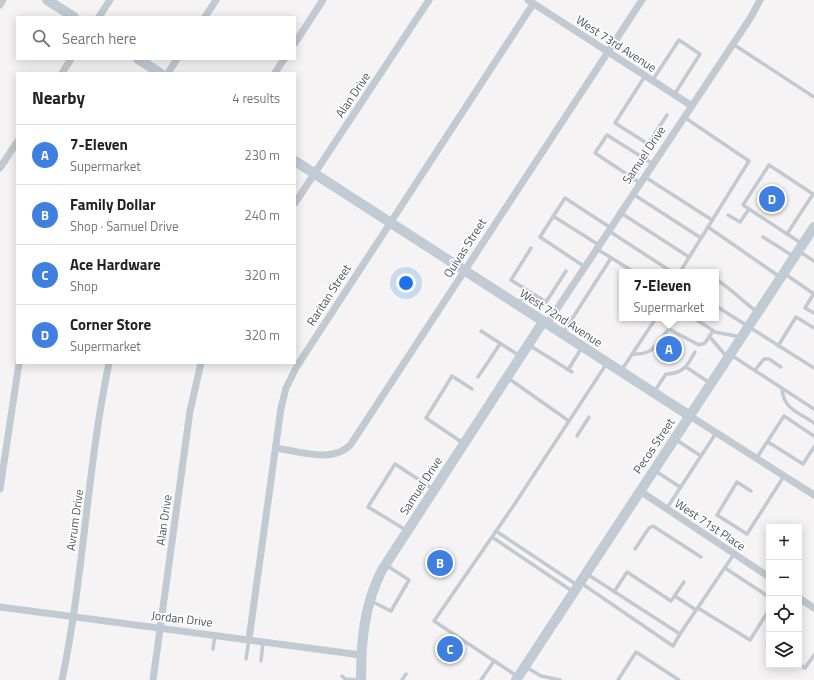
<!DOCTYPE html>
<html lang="en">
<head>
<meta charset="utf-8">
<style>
  body { margin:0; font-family:"Titillium Web",sans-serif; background:#f6f6f6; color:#222 }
  .controls { position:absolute; right:12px; bottom:12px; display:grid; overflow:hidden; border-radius:0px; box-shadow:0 2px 10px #0003 }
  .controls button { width:36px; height:36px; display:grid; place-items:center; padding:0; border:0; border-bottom:1px solid #e0e0e0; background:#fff; color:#222; font:20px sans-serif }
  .you { position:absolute; left:406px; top:283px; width:14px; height:14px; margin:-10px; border:3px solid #fff; border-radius:50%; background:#1a73e8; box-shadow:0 0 0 6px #1a73e833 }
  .badge { display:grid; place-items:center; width:26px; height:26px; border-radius:50%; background:#111827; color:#fff; font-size:13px; font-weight:700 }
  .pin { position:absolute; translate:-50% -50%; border:2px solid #fff; box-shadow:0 1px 4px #0006 }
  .popup { position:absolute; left:619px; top:269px; width:100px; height:52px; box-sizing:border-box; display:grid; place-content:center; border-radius:0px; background:#fff; filter:drop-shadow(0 1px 3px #0005); font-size:13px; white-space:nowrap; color:#767676 }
  .popup b { font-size:15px; color:#222 }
  .popup::after { content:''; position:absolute; left:50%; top:100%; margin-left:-8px; border:8px solid transparent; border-top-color:#fff }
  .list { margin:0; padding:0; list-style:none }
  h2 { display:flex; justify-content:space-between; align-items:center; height:52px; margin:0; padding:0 16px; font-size:17px }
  h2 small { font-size:13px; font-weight:400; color:#767676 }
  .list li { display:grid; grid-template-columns:26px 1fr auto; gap:12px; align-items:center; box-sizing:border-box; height:60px; padding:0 16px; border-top:1px solid #e0e0e0 }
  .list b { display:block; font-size:15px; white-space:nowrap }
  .list p { margin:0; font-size:13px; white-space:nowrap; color:#767676 }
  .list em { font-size:13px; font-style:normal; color:#767676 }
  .icon { flex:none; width:22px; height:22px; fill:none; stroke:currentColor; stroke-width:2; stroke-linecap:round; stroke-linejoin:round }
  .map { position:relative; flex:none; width:814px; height:680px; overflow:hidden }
  .search { position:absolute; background:#fff; box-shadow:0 2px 10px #0003; left:16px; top:16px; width:280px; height:44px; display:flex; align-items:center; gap:10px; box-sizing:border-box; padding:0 14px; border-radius:0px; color:#767676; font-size:15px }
  .panel { position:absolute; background:#fff; box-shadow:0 2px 10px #0003; left:16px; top:72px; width:280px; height:292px; border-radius:0px }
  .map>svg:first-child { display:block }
</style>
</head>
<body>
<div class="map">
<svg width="814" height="680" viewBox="0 0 814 680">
  <rect width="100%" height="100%" fill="#f5f3f3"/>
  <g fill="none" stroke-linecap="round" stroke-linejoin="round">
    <g stroke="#c1cad2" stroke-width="3.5">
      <path d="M 733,44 L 814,97"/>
      <path d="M 645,76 L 615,123 L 648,144 L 667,115"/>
      <path d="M 652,81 L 679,40 L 700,54 L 674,95"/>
      <path d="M 645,177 L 712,220"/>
      <path d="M 640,183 L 595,153 L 607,135 L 653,164"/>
      <path d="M 633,194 L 701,238"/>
      <path d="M 813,194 L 787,234 L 743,205 L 769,165 L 813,194 L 814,195"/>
      <path d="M 621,213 L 689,257"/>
      <path d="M 728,215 L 740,222 L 749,209"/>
      <path d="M 553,216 L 599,245"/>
      <path d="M 708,227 L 780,277"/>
      <path d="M 609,231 L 672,272"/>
      <path d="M 787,234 L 801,243"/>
      <path d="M 763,237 L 793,256"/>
      <path d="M 597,249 L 634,272"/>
      <path d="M 800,252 L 814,261"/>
      <path d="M 585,267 L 540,237 L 565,198 L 611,228"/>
      <path d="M 680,272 L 749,161 L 684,117"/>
      <path d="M 785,274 L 814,294"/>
      <path d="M 716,279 C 732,290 742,300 757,312"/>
      <path d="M 527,290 L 546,302 L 566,271"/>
      <path d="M 814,293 L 805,308 L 814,313"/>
      <path d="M 518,304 L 527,290 L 511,280 L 531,248"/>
      <path d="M 716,306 L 814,368"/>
      <path d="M 694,318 L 715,332 L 741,337"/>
      <path d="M 481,331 L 520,356"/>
      <path d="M 563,333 L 611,258"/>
      <path d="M 709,336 L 727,357"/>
      <path d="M 529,345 L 572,372"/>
      <path d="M 778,346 L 796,317 L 814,328"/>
      <path d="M 633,354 C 656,355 655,343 669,329 L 699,345 L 705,343 L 713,331"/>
      <path d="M 731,355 L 814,409"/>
      <path d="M 686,367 L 710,383"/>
      <path d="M 568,370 L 582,347"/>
      <path d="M 755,370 L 764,359 L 769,359 L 781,367"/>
      <path d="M 621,371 L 656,318"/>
      <path d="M 478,377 L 500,344"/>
      <path d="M 508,378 L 569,421"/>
      <path d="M 782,388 C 783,409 798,412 814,423"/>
      <path d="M 654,392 L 666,374 C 683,374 688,365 695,352"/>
      <path d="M 577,436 L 589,417"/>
      <path d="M 675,439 L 701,456"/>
      <path d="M 768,442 L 803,464 L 814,447"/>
      <path d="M 463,443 L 426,418 L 452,376 L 472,389"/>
      <path d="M 756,459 L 784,416 L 814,436"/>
      <path d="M 654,470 L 680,487"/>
      <path d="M 751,491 L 737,482 L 717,515 L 747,534 L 784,476"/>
      <path d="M 667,508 L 716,433"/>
      <path d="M 406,530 L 368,507 L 395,464 L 433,489"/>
      <path d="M 496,531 L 577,585"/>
      <path d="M 492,537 L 572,591"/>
      <path d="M 635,549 L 649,528 L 653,526 L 701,557"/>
      <path d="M 725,568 L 769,597"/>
      <path d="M 587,574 L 680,634 L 734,554"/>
      <path d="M 581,583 L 673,646 L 680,634"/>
      <path d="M 614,592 L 627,572 L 671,601 L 684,582"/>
      <path d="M 675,596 L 696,610"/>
      <path d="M 371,601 L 391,611 L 409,580 L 386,565"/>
      <path d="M 698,608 L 750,640 L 769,610"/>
      <path d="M 767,642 L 769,644"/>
      <path d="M 213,649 L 215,635"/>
      <path d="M 246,659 L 249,639"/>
      <path d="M 261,661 L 263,642"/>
      <path d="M 799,664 L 805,668 L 814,655"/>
      <path d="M 526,667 L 541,676 L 560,680"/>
      <path d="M 342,676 L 345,679 L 360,680"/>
      <path d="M 517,676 L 434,621 L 514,505 L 607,363"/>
      <path d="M 402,680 L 406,674"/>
      <path d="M 481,680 L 494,661"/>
      <path d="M 618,680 L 636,652 L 679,680"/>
    </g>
    <g stroke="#c1cad2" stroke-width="7">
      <path d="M 528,0 L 692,106"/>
      <path d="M 0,5 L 3,0"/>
      <path d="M 99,17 L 110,0"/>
      <path d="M 205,17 L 216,0"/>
      <path d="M 295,43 L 323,0"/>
      <path d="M 62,73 L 71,59"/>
      <path d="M 168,73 L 177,59"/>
      <path d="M 275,73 L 284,59"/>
      <path d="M 0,168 L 17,142"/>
      <path d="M 295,203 L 429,0"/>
      <path d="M 547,324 L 751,17 L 760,0"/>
      <path d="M 690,416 L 814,495"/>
      <path d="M 276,448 C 298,451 334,464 351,444 L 642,0"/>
      <path d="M 0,489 L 19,363"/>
      <path d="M 640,491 L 769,577"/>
      <path d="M 799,598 L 814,608"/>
      <path d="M 0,607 L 361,655"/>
      <path d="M 249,639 L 281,408 L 286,388 L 297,366 L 533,4"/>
      <path d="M 62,680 C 84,575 87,468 109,363"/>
      <path d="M 153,680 L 190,411 L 201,363"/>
    </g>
    <g stroke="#c1cbd6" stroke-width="10">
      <path d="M 47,0 L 74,17"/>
      <path d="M 138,59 L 160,73"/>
      <path d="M 295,161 L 690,416"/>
      <path d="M 361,680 C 361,641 364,605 382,570 L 543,322"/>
      <path d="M 516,680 L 814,227"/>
    </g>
  </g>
  <g text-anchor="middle" stroke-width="3.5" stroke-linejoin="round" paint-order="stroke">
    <g font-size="12" fill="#4a5661" stroke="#fff">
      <text transform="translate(616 44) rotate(33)" y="4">West 73rd Avenue</text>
      <text transform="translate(353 95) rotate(-56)" y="4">Alan Drive</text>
      <text transform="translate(644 155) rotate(-56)" y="4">Samuel Drive</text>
      <text transform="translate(465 248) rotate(-57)" y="4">Quivas Street</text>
      <text transform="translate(329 295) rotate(-57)" y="4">Raritan Street</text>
      <text transform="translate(561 318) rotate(33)" y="4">West 72nd Avenue</text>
      <text transform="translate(654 446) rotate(-56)" y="4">Pecos Street</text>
      <text transform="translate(421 486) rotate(-57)" y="4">Samuel Drive</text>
      <text transform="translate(75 520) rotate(-82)" y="4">Avrum Drive</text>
      <text transform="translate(164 520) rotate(-82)" y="4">Alan Drive</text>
      <text transform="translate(710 525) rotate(34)" y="4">West 71st Place</text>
      <text transform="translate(182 619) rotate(7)" y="4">Jordan Drive</text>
    </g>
  </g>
</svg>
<div class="controls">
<button>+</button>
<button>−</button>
<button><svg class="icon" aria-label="locate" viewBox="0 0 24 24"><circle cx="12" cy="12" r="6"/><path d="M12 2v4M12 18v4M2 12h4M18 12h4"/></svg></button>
<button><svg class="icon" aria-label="layers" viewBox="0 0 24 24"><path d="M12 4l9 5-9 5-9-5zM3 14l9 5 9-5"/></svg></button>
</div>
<div class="you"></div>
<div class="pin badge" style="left:669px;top:349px;background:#3f7fe0">A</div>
<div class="popup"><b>7-Eleven</b>Supermarket</div>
<div class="pin badge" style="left:440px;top:563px;background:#3f7fe0">B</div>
<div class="pin badge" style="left:450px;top:649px;background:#3f7fe0">C</div>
<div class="pin badge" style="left:772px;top:199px;background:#3f7fe0">D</div>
<div class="search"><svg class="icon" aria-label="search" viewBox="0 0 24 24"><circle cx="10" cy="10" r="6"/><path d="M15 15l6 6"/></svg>Search here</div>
<section class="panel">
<h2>Nearby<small>4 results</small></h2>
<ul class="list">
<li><span class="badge" style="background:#3f7fe0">A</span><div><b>7-Eleven</b><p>Supermarket</p></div><em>230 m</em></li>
<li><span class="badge" style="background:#3f7fe0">B</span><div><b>Family Dollar</b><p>Shop · Samuel Drive</p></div><em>240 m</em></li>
<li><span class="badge" style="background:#3f7fe0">C</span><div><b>Ace Hardware</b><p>Shop</p></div><em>320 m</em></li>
<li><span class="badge" style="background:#3f7fe0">D</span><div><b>Corner Store</b><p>Supermarket</p></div><em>320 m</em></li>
</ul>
</section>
</div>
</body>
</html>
